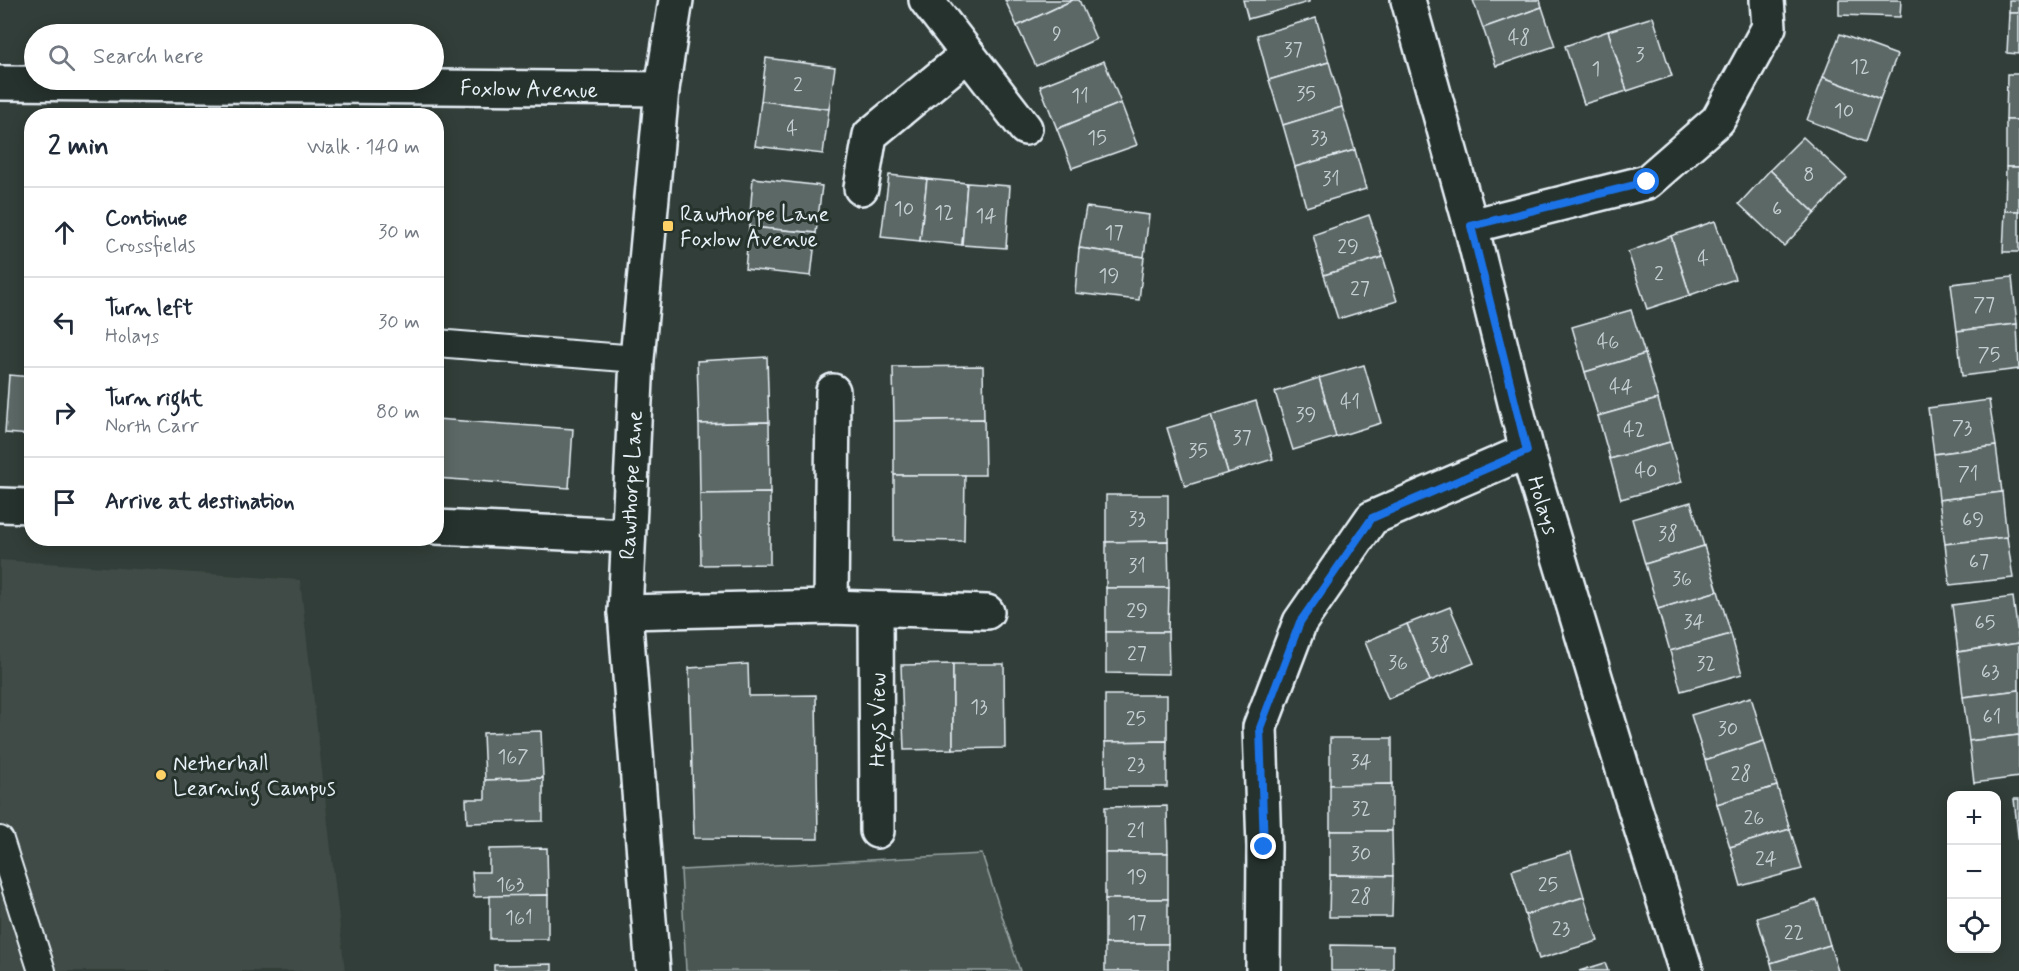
<!DOCTYPE html>
<html lang="en">
<head>
<meta charset="utf-8">
<style>
  body { margin:0; font-family:Mynerve,sans-serif; background:#f2f2f3; color:#1f2937 }
  .controls { position:absolute; right:18px; bottom:18px; display:grid; overflow:hidden; border-radius:12px; box-shadow:0 3px 15px #0003 }
  .controls button { width:54px; height:54px; display:grid; place-items:center; padding:0; border:0; border-bottom:2px solid #e0e1e3; background:#fff; color:#1f2937; font:30px sans-serif }
  .stop { position:absolute; width:18px; height:18px; margin:-14px; border:4px solid #1a73e8; border-radius:50%; background:#fff }
  .stop.end { background:#1a73e8; border-color:#fff; box-shadow:0 2px 6px #0008 }
  .list { margin:0; padding:0; list-style:none }
  h2 { display:flex; justify-content:space-between; align-items:center; height:78px; margin:0; padding:0 24px; font-size:26px }
  h2 small { font-size:20px; font-weight:400; color:#747a83 }
  .list li { display:grid; grid-template-columns:39px 1fr auto; gap:18px; align-items:center; box-sizing:border-box; height:90px; padding:0 24px; border-top:2px solid #e0e1e3 }
  .list b { display:block; font-size:22px; white-space:nowrap }
  .list p { margin:0; font-size:20px; white-space:nowrap; color:#747a83 }
  .list em { font-size:20px; font-style:normal; color:#747a83 }
  .icon { flex:none; width:33px; height:33px; fill:none; stroke:currentColor; stroke-width:2; stroke-linecap:round; stroke-linejoin:round }
  .map { position:relative; flex:none; width:2019px; height:971px; overflow:hidden }
  .search { position:absolute; background:#fff; box-shadow:0 3px 15px #0003; left:24px; top:24px; width:420px; height:66px; display:flex; align-items:center; gap:15px; box-sizing:border-box; padding:0 21px; border-radius:33px; color:#747a83; font-size:22px }
  .panel { position:absolute; background:#fff; box-shadow:0 3px 15px #0003; left:24px; top:108px; width:420px; height:438px; border-radius:24px }
  .map>svg:first-child { display:block }
</style>
</head>
<body>
<div class="map">
<svg width="2019" height="971" viewBox="0 0 2019 971">
  <rect width="100%" height="100%" fill="#323e39"/>
  <filter id="ink" filterUnits="userSpaceOnUse"><feTurbulence type="fractalNoise" baseFrequency=".0167" numOctaves="2"/><feDisplacementMap in="SourceGraphic" scale="12" xChannelSelector="R" yChannelSelector="G"/><feConvolveMatrix kernelMatrix="1 2 1 2 8 2 1 2 1" color-interpolation-filters="sRGB"/></filter>
  <g filter="url(#ink)">
    <path fill="#3f4b46" d="M 0,560 L 300,580 L 345,971 L 0,971 Z"/>
    <path fill="#495651" stroke="#98a4a4" stroke-width="1.5" d="M 982,854 L 1020,971 L 686,971 L 681,870 Z"/>
    <g fill="#5c6865" stroke="#e8f1f8" stroke-width="1.5">
      <path d="M 1005,0 L 1073,0 L 1017,26 Z"/>
      <path d="M 1073,0 L 1079,0 L 1096,39 L 1036,66 L 1017,26 Z"/>
      <path d="M 1243,0 L 1309,0 L 1309,2 L 1248,19 Z"/>
      <path d="M 1473,0 L 1540,0 L 1542,7 L 1483,28 Z"/>
      <path d="M 1839,0 L 1901,0 L 1900,17 L 1839,15 Z"/>
      <rect x="2009" y="0" width="10" height="13"/>
      <path d="M 1542,7 L 1555,46 L 1496,66 L 1483,28 Z"/>
      <path d="M 2009,13 L 2019,13 L 2019,54 L 2007,53 Z"/>
      <path d="M 1653,17 L 1672,76 L 1627,91 L 1608,31 Z"/>
      <path d="M 1316,18 L 1329,62 L 1269,80 L 1257,35 Z"/>
      <path d="M 1608,31 L 1627,91 L 1584,104 L 1565,46 Z"/>
      <path d="M 1840,34 L 1897,55 L 1880,99 L 1823,77 Z"/>
      <path d="M 766,58 L 835,67 L 829,109 L 761,101 Z"/>
      <path d="M 1104,61 L 1121,103 L 1057,129 L 1040,86 Z"/>
      <path d="M 1329,62 L 1342,107 L 1283,125 L 1269,80 Z"/>
      <path d="M 2007,74 L 2019,74 L 2019,120 L 2006,120 Z"/>
      <path d="M 1823,77 L 1880,99 L 1865,142 L 1807,120 Z"/>
      <path d="M 761,101 L 829,109 L 823,154 L 755,146 Z"/>
      <path d="M 1121,103 L 1137,145 L 1072,168 L 1057,129 Z"/>
      <path d="M 1342,107 L 1355,150 L 1295,167 L 1283,125 Z"/>
      <rect x="2006" y="120" width="13" height="47"/>
      <path d="M 1803,137 L 1847,178 L 1815,213 L 1770,170 Z"/>
      <path d="M 1355,150 L 1366,189 L 1306,207 L 1295,167 Z"/>
      <path d="M 2006,167 L 2019,167 L 2019,211 L 2005,211 Z"/>
      <path d="M 1770,170 L 1815,213 L 1784,246 L 1739,204 Z"/>
      <path d="M 889,175 L 927,179 L 920,241 L 881,237 Z"/>
      <path d="M 753,178 L 822,186 L 816,233 L 749,227 Z"/>
      <path d="M 927,179 L 967,183 L 962,245 L 920,241 Z"/>
      <path d="M 967,183 L 1010,186 L 1006,248 L 962,245 Z"/>
      <path d="M 1086,207 L 1149,215 L 1144,257 L 1079,248 Z"/>
      <path d="M 2005,211 L 2019,211 L 2019,252 L 2003,252 Z"/>
      <path d="M 1369,215 L 1383,257 L 1324,275 L 1313,235 Z"/>
      <path d="M 1715,221 L 1735,279 L 1690,295 L 1671,236 Z"/>
      <path d="M 749,227 L 816,233 L 811,276 L 745,269 Z"/>
      <path d="M 1671,236 L 1690,295 L 1647,309 L 1628,252 Z"/>
      <path d="M 1079,248 L 1144,257 L 1139,300 L 1075,293 Z"/>
      <path d="M 1383,257 L 1397,301 L 1338,319 L 1324,275 Z"/>
      <path d="M 2012,277 L 2017,324 L 1957,331 L 1951,284 Z"/>
      <path d="M 1631,310 L 1645,354 L 1585,372 L 1572,327 Z"/>
      <path d="M 2017,324 L 2019,369 L 1962,376 L 1957,331 Z"/>
      <path d="M 1645,354 L 1658,399 L 1598,416 L 1585,372 Z"/>
      <path d="M 767,357 L 769,422 L 699,424 L 697,361 Z"/>
      <path d="M 1364,365 L 1381,423 L 1336,437 L 1319,378 Z"/>
      <path d="M 983,366 L 984,419 L 894,421 L 893,367 Z"/>
      <path d="M 9,375 L 32,377 L 32,435 L 5,433 Z"/>
      <path d="M 1319,378 L 1336,437 L 1293,450 L 1275,392 Z"/>
      <path d="M 1658,399 L 1670,442 L 1610,459 L 1598,416 Z"/>
      <path d="M 1989,400 L 1996,446 L 1934,454 L 1928,408 Z"/>
      <path d="M 1256,401 L 1273,459 L 1228,473 L 1211,415 Z"/>
      <path d="M 1211,415 L 1228,473 L 1185,486 L 1167,428 Z"/>
      <path d="M 436,419 L 573,429 L 569,488 L 436,478 Z"/>
      <path d="M 984,419 L 985,475 L 894,475 L 894,421 Z"/>
      <path d="M 769,422 L 770,493 L 700,494 L 699,424 Z"/>
      <path d="M 1670,442 L 1682,482 L 1621,499 L 1610,459 Z"/>
      <path d="M 1996,446 L 2002,492 L 1939,500 L 1934,454 Z"/>
      <path d="M 894,475 L 965,475 L 964,541 L 894,540 Z"/>
      <path d="M 2002,492 L 2007,537 L 1945,544 L 1939,500 Z"/>
      <path d="M 770,493 L 770,564 L 701,565 L 700,494 Z"/>
      <path d="M 1106,495 L 1168,495 L 1168,541 L 1106,542 Z"/>
      <path d="M 1691,502 L 1704,546 L 1645,564 L 1632,519 Z"/>
      <path d="M 2007,537 L 2013,578 L 1950,585 L 1945,544 Z"/>
      <path d="M 1168,541 L 1169,588 L 1106,588 L 1106,542 Z"/>
      <path d="M 1704,546 L 1718,591 L 1658,609 L 1645,564 Z"/>
      <path d="M 1106,588 L 1169,588 L 1168,632 L 1106,632 Z"/>
      <path d="M 1718,591 L 1731,634 L 1670,651 L 1658,609 Z"/>
      <path d="M 2013,597 L 2019,643 L 1958,652 L 1952,605 Z"/>
      <path d="M 1450,607 L 1474,663 L 1430,681 L 1407,624 Z"/>
      <path d="M 1407,624 L 1430,681 L 1388,699 L 1365,642 Z"/>
      <path d="M 1106,632 L 1168,632 L 1169,674 L 1106,673 Z"/>
      <path d="M 1731,634 L 1742,674 L 1681,691 L 1670,651 Z"/>
      <path d="M 2019,643 L 2019,690 L 1963,697 L 1958,652 Z"/>
      <path d="M 748,664 L 749,696 L 816,695 L 818,839 L 694,838 L 689,668 Z"/>
      <path d="M 953,664 L 953,749 L 904,750 L 901,665 Z"/>
      <path d="M 953,664 L 1004,664 L 1005,748 L 953,749 Z"/>
      <path d="M 2019,690 L 2019,735 L 1969,741 L 1963,697 Z"/>
      <path d="M 1105,695 L 1167,695 L 1167,741 L 1105,742 Z"/>
      <path d="M 1751,697 L 1764,741 L 1705,760 L 1691,715 Z"/>
      <path d="M 541,731 L 543,778 L 485,780 L 483,733 Z"/>
      <path d="M 2019,735 L 2019,777 L 1974,783 L 1969,741 Z"/>
      <path d="M 1330,738 L 1392,738 L 1392,784 L 1330,785 Z"/>
      <path d="M 1167,741 L 1167,787 L 1106,787 L 1105,742 Z"/>
      <path d="M 1764,741 L 1777,786 L 1717,804 L 1705,760 Z"/>
      <path d="M 543,778 L 543,821 L 467,823 L 466,799 L 485,799 L 485,780 Z"/>
      <path d="M 1392,784 L 1392,831 L 1330,831 L 1330,785 Z"/>
      <path d="M 1777,786 L 1790,829 L 1730,847 L 1717,804 Z"/>
      <path d="M 2014,799 L 2019,799 L 2019,844 Z"/>
      <path d="M 1167,806 L 1168,853 L 1105,853 L 1105,807 Z"/>
      <path d="M 1790,829 L 1802,869 L 1741,886 L 1730,847 Z"/>
      <path d="M 1330,831 L 1392,831 L 1393,876 L 1330,875 Z"/>
      <path d="M 547,848 L 548,895 L 474,897 L 472,872 L 489,872 L 489,849 Z"/>
      <path d="M 1571,852 L 1584,897 L 1525,915 L 1512,870 Z"/>
      <rect x="1105" y="853" width="63" height="46"/>
      <path d="M 1330,875 L 1393,876 L 1392,917 L 1329,917 Z"/>
      <path d="M 548,895 L 548,939 L 490,939 L 490,896 Z"/>
      <path d="M 1584,897 L 1598,941 L 1539,959 L 1525,915 Z"/>
      <rect x="1105" y="899" width="63" height="45"/>
      <path d="M 1817,900 L 1830,945 L 1771,963 L 1757,918 Z"/>
      <rect x="1105" y="944" width="63" height="27"/>
      <path d="M 1331,945 L 1393,946 L 1393,971 L 1331,971 Z"/>
      <path d="M 1830,945 L 1838,971 L 1773,971 L 1771,963 Z"/>
      <path d="M 1605,963 L 1608,971 L 1579,971 Z"/>
      <path d="M 552,964 L 552,971 L 494,971 L 494,965 Z"/>
    </g>
    <g fill="none" stroke-linecap="round" stroke-linejoin="round">
      <defs>
        <g id="service">
          <path d="M 436,343 L 637,359"/>
          <path d="M 0,840 L 42,971"/>
        </g>
        <g id="minor">
          <path d="M 926,0 L 1025,128"/>
          <path d="M 1408,0 L 1471,226 L 1527,451 L 1630,793 L 1686,971"/>
          <path d="M 0,83 L 662,89"/>
          <path d="M 861,188 L 870,135 L 968,54"/>
          <path d="M 1471,226 L 1647,182 L 1718,120 L 1769,27 L 1767,0"/>
          <path d="M 0,505 L 32,506"/>
          <path d="M 436,527 L 627,536"/>
          <path d="M 831,607 L 833,391"/>
          <path d="M 876,609 L 877,831"/>
          <path d="M 625,612 L 831,607 L 987,612"/>
          <path d="M 653,971 L 625,612 L 637,359 L 662,89 L 676,0"/>
          <path d="M 1263,971 L 1264,847 L 1260,727 L 1300,622 L 1372,518 L 1527,451"/>
        </g>
      </defs>
      <use href="#service" stroke="#e8f1f8" stroke-width="30"/>
      <use href="#minor" stroke="#e8f1f8" stroke-width="38"/>
      <use href="#service" stroke="#26332d" stroke-width="26"/>
      <use href="#minor" stroke="#26332d" stroke-width="33"/>
    </g>
  </g>
  <g fill="none" stroke-linecap="round" stroke-linejoin="round" filter="url(#ink)">
    <path stroke="#1a73e8" stroke-width="8" d="M 1264,847 L 1260,728 L 1300,622 L 1372,518 L 1527,451 L 1471,226 L 1647,182"/>
  </g>
  <g fill="#ffd166" stroke="#26332d" stroke-width="2">
    <rect x="662" y="220" width="12" height="12" rx="3"/>
    <circle cx="161" cy="775" r="6"/>
  </g>
  <g text-anchor="middle" stroke-width="6" stroke-linejoin="round" paint-order="stroke">
    <g font-size="20" fill="#c5cfd3">
      <text x="1057" y="40">9</text>
      <text x="1519" y="44">48</text>
      <text x="1293" y="56">37</text>
      <text x="1640" y="61">3</text>
      <text x="1860" y="73">12</text>
      <text x="1596" y="75">1</text>
      <text x="798" y="91">2</text>
      <text x="1306" y="100">35</text>
      <text x="1080" y="102">11</text>
      <text x="1844" y="117">10</text>
      <text x="792" y="135">4</text>
      <text x="1097" y="144">15</text>
      <text x="1319" y="144">33</text>
      <text x="1809" y="181">8</text>
      <text x="1331" y="185">31</text>
      <text x="904" y="215">10</text>
      <text x="1777" y="215">6</text>
      <text x="944" y="219">12</text>
      <text x="986" y="222">14</text>
      <text x="1114" y="239">17</text>
      <text x="1348" y="253">29</text>
      <text x="1703" y="265">4</text>
      <text x="1659" y="280">2</text>
      <text x="1109" y="282">19</text>
      <text x="1360" y="295">27</text>
      <text x="1984" y="311">77</text>
      <text x="1608" y="348">46</text>
      <text x="1989" y="361">75</text>
      <text x="1621" y="393">44</text>
      <text x="1350" y="408">41</text>
      <text x="1306" y="421">39</text>
      <text x="1962" y="434">73</text>
      <text x="1634" y="436">42</text>
      <text x="1242" y="444">37</text>
      <text x="1198" y="457">35</text>
      <text x="1646" y="477">40</text>
      <text x="1968" y="480">71</text>
      <text x="1137" y="525">33</text>
      <text x="1973" y="526">69</text>
      <text x="1668" y="540">38</text>
      <text x="1979" y="568">67</text>
      <text x="1137" y="572">31</text>
      <text x="1682" y="585">36</text>
      <text x="1137" y="617">29</text>
      <text x="1694" y="628">34</text>
      <text x="1985" y="629">65</text>
      <text x="1440" y="651">38</text>
      <text x="1137" y="660">27</text>
      <text x="1398" y="669">36</text>
      <text x="1706" y="670">32</text>
      <text x="1990" y="678">63</text>
      <text x="979" y="713">13</text>
      <text x="1992" y="723">61</text>
      <text x="1136" y="725">25</text>
      <text x="1728" y="735">30</text>
      <text x="513" y="763">167</text>
      <text x="1361" y="768">34</text>
      <text x="1136" y="771">23</text>
      <text x="1741" y="780">28</text>
      <text x="1361" y="815">32</text>
      <text x="1754" y="824">26</text>
      <text x="1136" y="837">21</text>
      <text x="1361" y="860">30</text>
      <text x="1766" y="865">24</text>
      <text x="1137" y="883">19</text>
      <text x="510" y="891">163</text>
      <text x="1548" y="891">25</text>
      <text x="1361" y="903">28</text>
      <text x="519" y="924">161</text>
      <text x="1137" y="929">17</text>
      <text x="1561" y="935">23</text>
      <text x="1794" y="939">22</text>
    </g>
    <g font-size="22" fill="#e8f1f8" stroke="#26332d">
      <text transform="translate(529 88) rotate(1)" y="8">Foxlow Avenue</text>
      <text transform="translate(630 485) rotate(-87)" y="8">Rawthorpe Lane</text>
      <text transform="translate(1544 505) rotate(73)" y="8">Holays</text>
      <text transform="translate(877 720) rotate(-90)" y="8">Heys View</text>
    </g>
    <g font-size="22" fill="#e8f1f8" stroke="#26332d" text-anchor="start">
      <text x="680" y="221">Rawthorpe Lane<tspan x="680" dy="25">Foxlow Avenue</tspan></text>
      <text x="173" y="770">Netherhall<tspan x="173" dy="25">Learning Campus</tspan></text>
    </g>
  </g>
</svg>
<div class="controls">
<button>+</button>
<button>−</button>
<button><svg class="icon" aria-label="locate" viewBox="0 0 24 24"><circle cx="12" cy="12" r="6"/><path d="M12 2v4M12 18v4M2 12h4M18 12h4"/></svg></button>
</div>
<div class="stop" style="left:1647px;top:182px"></div>
<div class="stop end" style="left:1264px;top:847px"></div>
<div class="search"><svg class="icon" aria-label="search" viewBox="0 0 24 24"><circle cx="10" cy="10" r="6"/><path d="M15 15l6 6"/></svg>Search here</div>
<section class="panel">
<h2>2 min<small>Walk · 140 m</small></h2>
<ul class="list">
<li><svg class="icon" aria-label="ahead" viewBox="0 0 24 24"><path d="M12 20V5M6 11l6-6 6 6"/></svg><div><b>Continue</b><p>Crossfields</p></div><em>30 m</em></li>
<li><svg class="icon" aria-label="left" viewBox="0 0 24 24"><path d="M17 20v-9H6M10 6l-5 5 5 5"/></svg><div><b>Turn left</b><p>Holays</p></div><em>30 m</em></li>
<li><svg class="icon" aria-label="right" viewBox="0 0 24 24"><path d="M7 20v-9h11M14 6l5 5-5 5"/></svg><div><b>Turn right</b><p>North Carr</p></div><em>80 m</em></li>
<li><svg class="icon" aria-label="arrive" viewBox="0 0 24 24"><path d="M6 21V4h12l-3 4 3 4H6"/></svg><div><b>Arrive at destination</b></div></li>
</ul>
</section>
</div>
</body>
</html>
